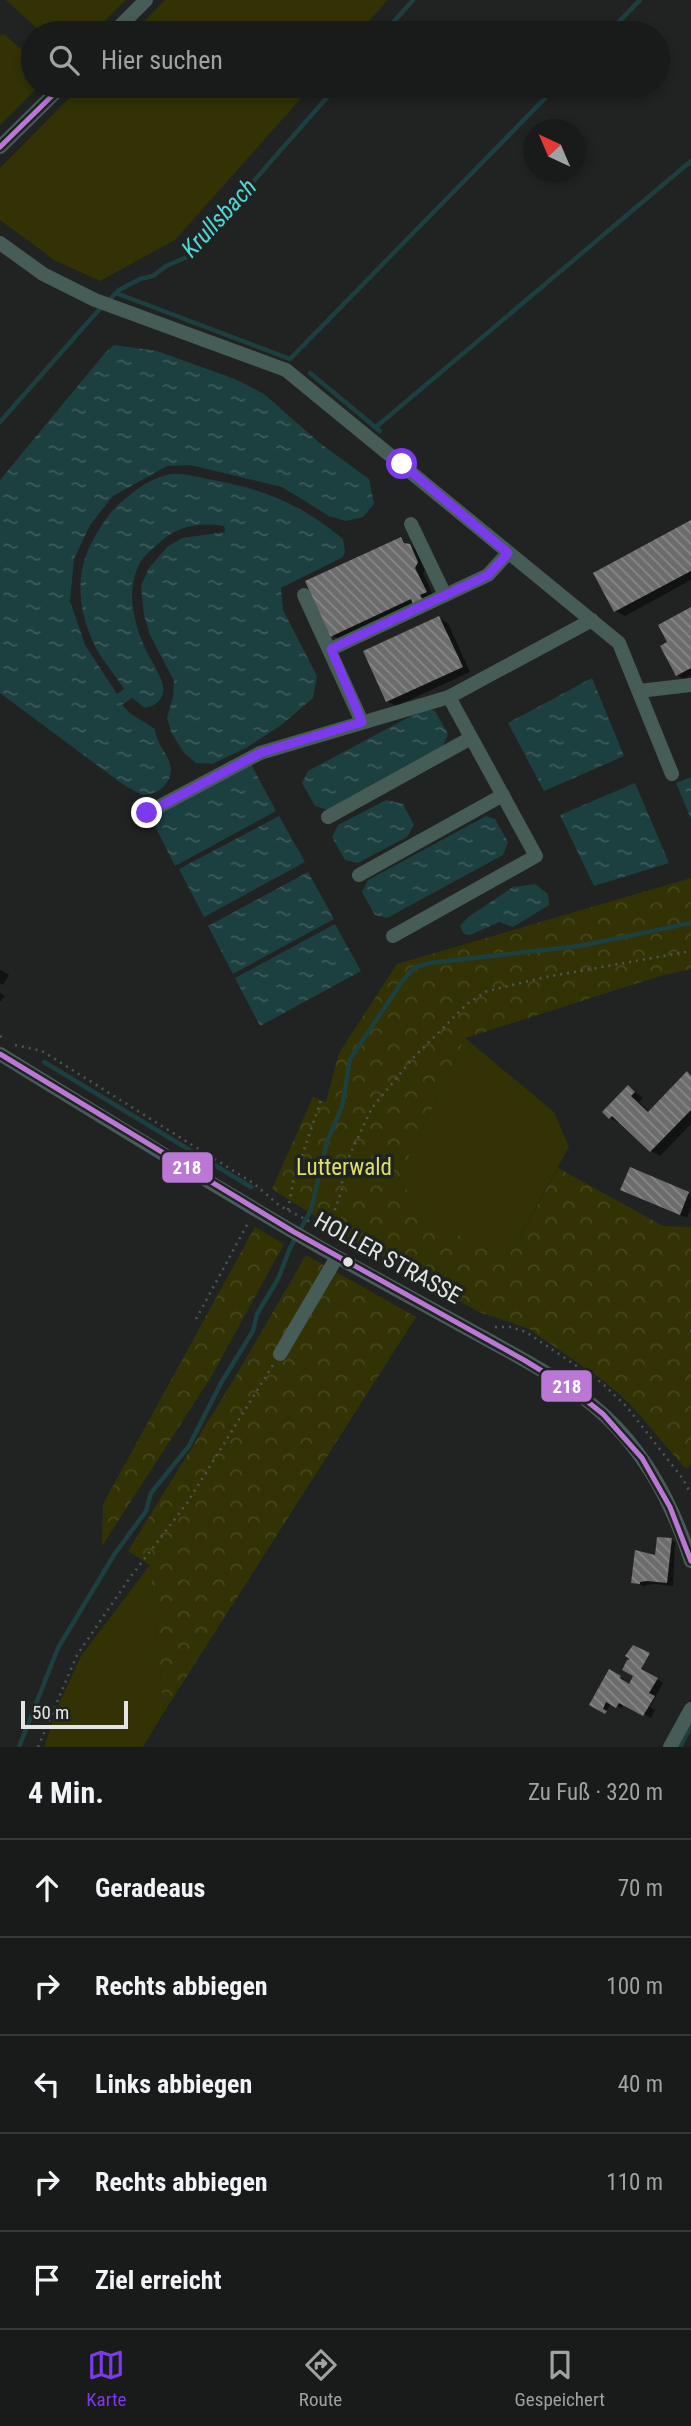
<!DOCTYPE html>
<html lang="de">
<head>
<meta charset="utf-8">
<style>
  body { margin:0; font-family:"Roboto Condensed",sans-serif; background:#222323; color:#f1f3f6 }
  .compass { position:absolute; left:523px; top:119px; width:63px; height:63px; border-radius:50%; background:#191a1a; box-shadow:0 4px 10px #0003; rotate:316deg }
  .scale { position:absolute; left:21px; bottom:18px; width:107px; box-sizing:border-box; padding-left:7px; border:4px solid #e2e5e3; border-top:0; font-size:19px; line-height:24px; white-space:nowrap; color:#e2e5e3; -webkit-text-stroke:5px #202421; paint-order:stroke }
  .stop { position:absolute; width:21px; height:21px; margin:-16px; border:5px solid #7c3aed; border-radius:50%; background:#fff }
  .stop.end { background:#7c3aed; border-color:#fff; box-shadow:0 2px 7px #0008 }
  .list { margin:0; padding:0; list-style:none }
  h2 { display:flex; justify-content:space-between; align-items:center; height:91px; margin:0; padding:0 28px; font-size:30px }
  h2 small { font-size:23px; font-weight:400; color:#9fa1a2 }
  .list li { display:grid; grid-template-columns:46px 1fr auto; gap:21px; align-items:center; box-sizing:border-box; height:98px; padding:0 28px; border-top:2px solid #373839 }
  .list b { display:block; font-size:26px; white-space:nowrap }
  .list em { font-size:23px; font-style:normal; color:#9fa1a2 }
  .icon { flex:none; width:38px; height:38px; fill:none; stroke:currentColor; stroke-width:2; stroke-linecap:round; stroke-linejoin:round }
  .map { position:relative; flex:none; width:691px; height:1747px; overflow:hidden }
  .search { position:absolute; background:#191a1a; box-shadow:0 4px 10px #0003; left:21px; right:21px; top:21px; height:77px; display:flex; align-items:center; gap:18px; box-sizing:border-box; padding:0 24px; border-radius:38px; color:#9fa1a2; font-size:26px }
  .sheet { height:581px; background:#191a1a }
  nav { display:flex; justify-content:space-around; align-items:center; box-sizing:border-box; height:98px; border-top:2px solid #373839; background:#191a1a; font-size:19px; color:#9fa1a2 }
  nav a { display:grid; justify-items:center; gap:4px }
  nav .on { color:#7c3aed }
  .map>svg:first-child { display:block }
</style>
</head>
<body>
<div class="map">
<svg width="691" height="1747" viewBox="0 0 691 1747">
  <defs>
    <pattern id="forest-crowns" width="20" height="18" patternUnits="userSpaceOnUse" patternTransform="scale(1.75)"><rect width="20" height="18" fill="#323205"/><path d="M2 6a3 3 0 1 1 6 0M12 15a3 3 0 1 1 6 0" fill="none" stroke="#46461d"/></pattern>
    <pattern id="water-ripples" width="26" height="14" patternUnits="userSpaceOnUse" patternTransform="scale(1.75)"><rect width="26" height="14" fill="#1c3f40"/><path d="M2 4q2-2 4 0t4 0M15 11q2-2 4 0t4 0" fill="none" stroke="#3d5b5b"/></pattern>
    <pattern id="building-back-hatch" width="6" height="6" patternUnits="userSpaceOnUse" patternTransform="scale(1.75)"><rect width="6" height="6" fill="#6b6c6b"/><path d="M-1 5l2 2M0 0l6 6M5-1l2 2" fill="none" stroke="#878887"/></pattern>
  </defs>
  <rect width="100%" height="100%" fill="#212322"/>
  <g fill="#323205">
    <path d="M 6,0 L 126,0 L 92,33 L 42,33 Z"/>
    <path d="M 165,0 L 388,0 L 358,33 L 133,33 Z"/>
    <path d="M 4,34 L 33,60 L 33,86 L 39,86 L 0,125 L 0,35 Z"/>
    <path d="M 81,86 L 312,86 L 175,240 L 100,281 L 54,260 L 0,220 L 0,168 Z"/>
    <path d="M 465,1038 L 554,1112 L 569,1147 L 507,1259 L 429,1220 L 399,1178 Z"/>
    <path d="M 150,1565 L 164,1712 L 143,1747 L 44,1747 L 57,1708 L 81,1656 Z"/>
  </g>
  <g fill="url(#forest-crowns)">
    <path d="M 691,878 L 691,969 L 660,976 L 465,1038 L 399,1178 L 429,1220 L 507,1259 L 558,1168 L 663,1226 L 691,1227 L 691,1464 L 686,1469 L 630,1404 L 604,1381 L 529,1329 L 479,1312 L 358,1243 L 272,1189 L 313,1097 L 326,1102 L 339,1053 L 397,964 Z"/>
    <path d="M 255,1227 L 284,1244 L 211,1377 L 102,1546 L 103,1504 Z"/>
    <path d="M 306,1255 L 416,1317 L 164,1712 L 150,1565 L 128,1551 L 231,1384 Z"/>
  </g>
  <g fill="url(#water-ripples)">
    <path d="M 114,345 L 157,351 L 235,379 L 264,394 L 321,444 L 369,479 L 374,504 L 363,517 L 346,521 L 329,516 L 282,487 L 190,465 L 167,466 L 113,496 L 90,525 L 74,559 L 70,601 L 85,645 L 117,694 L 124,689 C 114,673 99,657 92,640 C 72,591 78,556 109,515 C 123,498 148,478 171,474 C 182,473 197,477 208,479 C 264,489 299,503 343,539 L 345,551 L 343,557 L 281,588 L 283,610 L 317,676 L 313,698 L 280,726 L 246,748 L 212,764 L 196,763 L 185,754 L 172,734 L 167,718 L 173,697 L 174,681 L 150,635 L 144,615 L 141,586 L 149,568 L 167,547 L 182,538 L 225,532 L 224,526 C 200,522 177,526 159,543 C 153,549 144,555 140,563 C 125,590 134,626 147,652 C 152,662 161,675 163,686 C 165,699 156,706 145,708 L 132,698 L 122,705 L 131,714 L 155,729 C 156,743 166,751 170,764 C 175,780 158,798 141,794 C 135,792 128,787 121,783 L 0,693 L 0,480 L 105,353 Z"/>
    <path d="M 592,678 L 624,756 L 544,791 L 508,723 Z"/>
    <path d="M 426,708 L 435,711 L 448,734 L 443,746 L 328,810 L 315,806 L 302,783 L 308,771 Z"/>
    <path d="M 251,764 L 276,811 L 175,866 L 151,818 Z"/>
    <path d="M 691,777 L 691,819 L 676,783 Z"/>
    <path d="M 635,783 L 669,863 L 594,886 L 560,815 Z"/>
    <path d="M 386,800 L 403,804 L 414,825 L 407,837 L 358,863 L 345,860 L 332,837 L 338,825 Z"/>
    <path d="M 279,816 L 305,862 L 204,917 L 179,869 Z"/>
    <path d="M 486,816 L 495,819 L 508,842 L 503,855 L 387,918 L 375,915 L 362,892 L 368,880 Z"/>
    <path d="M 308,872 L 334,919 L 233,974 L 208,926 Z"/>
    <path d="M 535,884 L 548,894 L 549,905 L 513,927 L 499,922 L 470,935 L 464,934 L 460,926 L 467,918 L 513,887 Z"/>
    <path d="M 335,924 L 361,971 L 260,1026 L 235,978 Z"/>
  </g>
  <g fill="#0007">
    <path d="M 691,522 L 691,580 L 625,616 L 616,611 Z"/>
    <path d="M 401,539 L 419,552 L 426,568 L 423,573 L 434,597 L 340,640 L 332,635 Z"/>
    <path d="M 691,609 L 691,675 L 684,679 L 677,675 L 669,642 Z"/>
    <path d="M 439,618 L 448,623 L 470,672 L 396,706 L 387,701 Z"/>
    <path d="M 0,970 L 9,975 L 3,985 L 0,983 Z"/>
    <path d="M 0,993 L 5,996 L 1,1001 L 0,1001 Z"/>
    <path d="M 691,1076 L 691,1124 L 660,1156 L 651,1151 L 621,1121 L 619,1123 L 610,1118 L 628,1087 L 643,1098 L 639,1102 L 650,1112 Z"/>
    <path d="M 629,1192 L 688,1194 L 691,1196 L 691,1207 L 687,1218 Z"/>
    <path d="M 671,1540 L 675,1542 L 673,1586 L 655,1584 L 646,1585 L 646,1587 L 633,1582 Z"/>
    <path d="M 630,1661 L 663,1683 L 650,1707 L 655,1710 L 651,1718 L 624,1703 L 621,1708 L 611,1703 L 606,1712 L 591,1704 L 610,1671 L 624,1679 L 623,1682 L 629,1686 L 635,1675 Z"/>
  </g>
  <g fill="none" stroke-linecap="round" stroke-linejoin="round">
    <g stroke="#1c3f40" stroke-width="4.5">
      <path d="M 384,33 L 413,0"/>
      <path d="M 608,33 L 640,0"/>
      <path d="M 116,293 L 290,359 L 557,86"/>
      <path d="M 310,373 L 380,431"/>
      <path d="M 0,422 L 96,313 L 119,290 L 140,279 L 153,276 L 166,266 L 187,257 L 337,86"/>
      <path d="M 376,427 L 691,161"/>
      <path d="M 44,1062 L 251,1187"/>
      <path d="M 19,1747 L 58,1648 L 114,1555 L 146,1511 L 151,1493 L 189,1446 L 221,1383 L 253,1331 L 257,1314 L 278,1279 L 290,1248 L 311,1210 L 327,1141 L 342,1107 L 350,1059 L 403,980 L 414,968 L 429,963 L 580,946 L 691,923"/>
      <path d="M 680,1747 L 691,1726"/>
    </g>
  </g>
  <g fill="url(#building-back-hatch)">
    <path d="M 691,520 L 691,571 L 614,612 L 593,573 Z"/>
    <path d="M 401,537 L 404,543 L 410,544 L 418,562 L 415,568 L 427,592 L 420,595 L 423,600 L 413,604 L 411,599 L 330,637 L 305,581 Z"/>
    <path d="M 691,607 L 691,668 L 676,676 L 660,646 L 667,642 L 658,625 Z"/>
    <path d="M 439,616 L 463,667 L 386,702 L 363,651 Z"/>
    <path d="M 687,1071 L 691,1076 L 691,1110 L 650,1152 L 612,1116 L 609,1119 L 602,1112 L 628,1085 L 635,1092 L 631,1096 L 648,1112 Z"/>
    <path d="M 630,1167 L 689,1192 L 680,1215 L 620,1190 Z"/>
    <path d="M 657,1537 L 672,1538 L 667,1583 L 647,1581 L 640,1582 L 640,1584 L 631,1583 L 635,1550 L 655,1555 Z"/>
    <path d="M 633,1645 L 650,1653 L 641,1669 L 658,1678 L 649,1693 L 655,1696 L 643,1716 L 619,1703 L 616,1708 L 606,1702 L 603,1709 L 607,1711 L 605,1714 L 589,1705 L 609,1669 L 621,1676 L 620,1678 L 629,1684 L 633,1676 L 622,1670 L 627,1660 L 630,1659 L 625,1656 Z"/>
  </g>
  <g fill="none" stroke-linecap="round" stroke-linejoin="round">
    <g stroke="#4a5854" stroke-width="2.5" stroke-dasharray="2 5" stroke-linecap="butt">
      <path d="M 0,1036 L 6,1040"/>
      <path d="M 15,1045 L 42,1051 L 253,1183 L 280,1206 L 328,1231 L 336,1239"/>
      <path d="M 288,1210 L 293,1182 L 321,1100"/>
      <path d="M 328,1230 L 342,1189 L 342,1171 L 372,1108 L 413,1058 L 467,1004 L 487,991 L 546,977 L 691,951"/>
      <path d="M 196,1319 L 248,1223"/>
      <path d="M 495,1327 L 511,1327 L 526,1332 L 602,1383 L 627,1407 L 683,1479 L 691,1494"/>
      <path d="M 690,1331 L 691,1331"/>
      <path d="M 38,1747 L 77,1655 L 129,1579 L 187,1503 L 273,1365"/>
    </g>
    <g stroke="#465c57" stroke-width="14">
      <path d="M 113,33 L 146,0"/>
      <path d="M 0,147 L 62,86"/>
      <path d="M 0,243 L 43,274 L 95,300 L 286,370 L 619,643 L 672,774"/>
      <path d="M 411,524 L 445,595"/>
      <path d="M 304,595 L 362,722"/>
      <path d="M 331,649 L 488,575 L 508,553"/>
      <path d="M 639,691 L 691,685"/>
      <path d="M 147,813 L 260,753 L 449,697 L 592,620"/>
      <path d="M 328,817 L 471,738"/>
      <path d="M 359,875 L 503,795"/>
      <path d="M 393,936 L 536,856 L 449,697"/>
      <path d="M 0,1054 C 112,1123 223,1192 337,1257 C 388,1285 439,1313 490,1341 C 535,1366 582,1390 617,1428 C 653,1466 675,1511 691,1561"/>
      <path d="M 280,1354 L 337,1257"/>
      <path d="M 670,1747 L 691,1709"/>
    </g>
    <defs>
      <g id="bus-1">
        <path d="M 0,147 L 62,86"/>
        <path d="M 0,1054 L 294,1232 L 524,1360 L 573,1390 L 603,1414 L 642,1458 L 670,1507 L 691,1561"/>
      </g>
    </defs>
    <use href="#bus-1" stroke="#202421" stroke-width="10"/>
    <use href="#bus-1" stroke="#ba77d6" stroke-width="5"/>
  </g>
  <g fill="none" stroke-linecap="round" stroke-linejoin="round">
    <path stroke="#7c3aed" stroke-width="9" d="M 147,813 L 260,753 L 362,722 L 331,649 L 488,575 L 508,553 L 402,464"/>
  </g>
  <circle fill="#e2e5e3" stroke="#202421" stroke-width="2.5" cx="348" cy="1262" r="6"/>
  <g text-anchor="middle" stroke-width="7" stroke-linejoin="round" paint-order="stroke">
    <g font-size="23" fill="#dfde68" stroke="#202421">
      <text x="344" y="1175">Lutterwald</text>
    </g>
    <g font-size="23" fill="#e2e5e3" stroke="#202421">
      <text transform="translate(388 1258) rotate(29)" y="8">HOLLER STRASSE</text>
    </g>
    <g font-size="24" font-style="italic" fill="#52d4d8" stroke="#202421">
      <text transform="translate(219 218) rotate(-47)" y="8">Krullsbach</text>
    </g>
  </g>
  <g stroke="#202421" stroke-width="2.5">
    <rect x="161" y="1151" width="53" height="33" rx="7" fill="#ba77d6"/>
    <rect x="540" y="1369" width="53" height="34" rx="7" fill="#ba77d6"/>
  </g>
  <g font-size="19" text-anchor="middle" font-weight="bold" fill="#fff">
    <text x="187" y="1174">218</text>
    <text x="567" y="1393">218</text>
  </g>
</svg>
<svg class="compass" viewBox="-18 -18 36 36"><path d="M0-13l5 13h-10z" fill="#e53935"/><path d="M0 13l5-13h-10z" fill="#9fa1a2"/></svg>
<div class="scale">50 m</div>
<div class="stop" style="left:402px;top:464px"></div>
<div class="stop end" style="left:147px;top:813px"></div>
<div class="search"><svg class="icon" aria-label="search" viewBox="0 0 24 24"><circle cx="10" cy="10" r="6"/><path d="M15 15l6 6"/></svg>Hier suchen</div>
</div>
<section class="sheet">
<h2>4 Min.<small>Zu Fuß · 320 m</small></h2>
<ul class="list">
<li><svg class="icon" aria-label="ahead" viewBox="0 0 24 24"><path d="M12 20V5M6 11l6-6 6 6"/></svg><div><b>Geradeaus</b></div><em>70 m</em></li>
<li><svg class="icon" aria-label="right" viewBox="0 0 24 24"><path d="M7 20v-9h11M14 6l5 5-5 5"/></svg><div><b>Rechts abbiegen</b></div><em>100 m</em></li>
<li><svg class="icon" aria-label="left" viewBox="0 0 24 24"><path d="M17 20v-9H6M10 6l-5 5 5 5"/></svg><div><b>Links abbiegen</b></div><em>40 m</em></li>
<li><svg class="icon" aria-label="right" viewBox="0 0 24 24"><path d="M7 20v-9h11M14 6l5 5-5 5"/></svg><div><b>Rechts abbiegen</b></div><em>110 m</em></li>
<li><svg class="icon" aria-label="arrive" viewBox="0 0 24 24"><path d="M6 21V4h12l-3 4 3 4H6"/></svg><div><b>Ziel erreicht</b></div></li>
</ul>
</section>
<nav>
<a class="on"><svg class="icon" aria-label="map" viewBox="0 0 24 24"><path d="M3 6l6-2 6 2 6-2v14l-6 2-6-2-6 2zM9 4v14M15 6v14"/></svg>Karte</a>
<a><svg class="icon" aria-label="directions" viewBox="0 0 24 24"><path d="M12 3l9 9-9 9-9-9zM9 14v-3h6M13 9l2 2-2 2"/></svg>Route</a>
<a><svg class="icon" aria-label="saved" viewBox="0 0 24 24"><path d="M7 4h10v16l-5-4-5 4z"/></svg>Gespeichert</a>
</nav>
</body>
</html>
